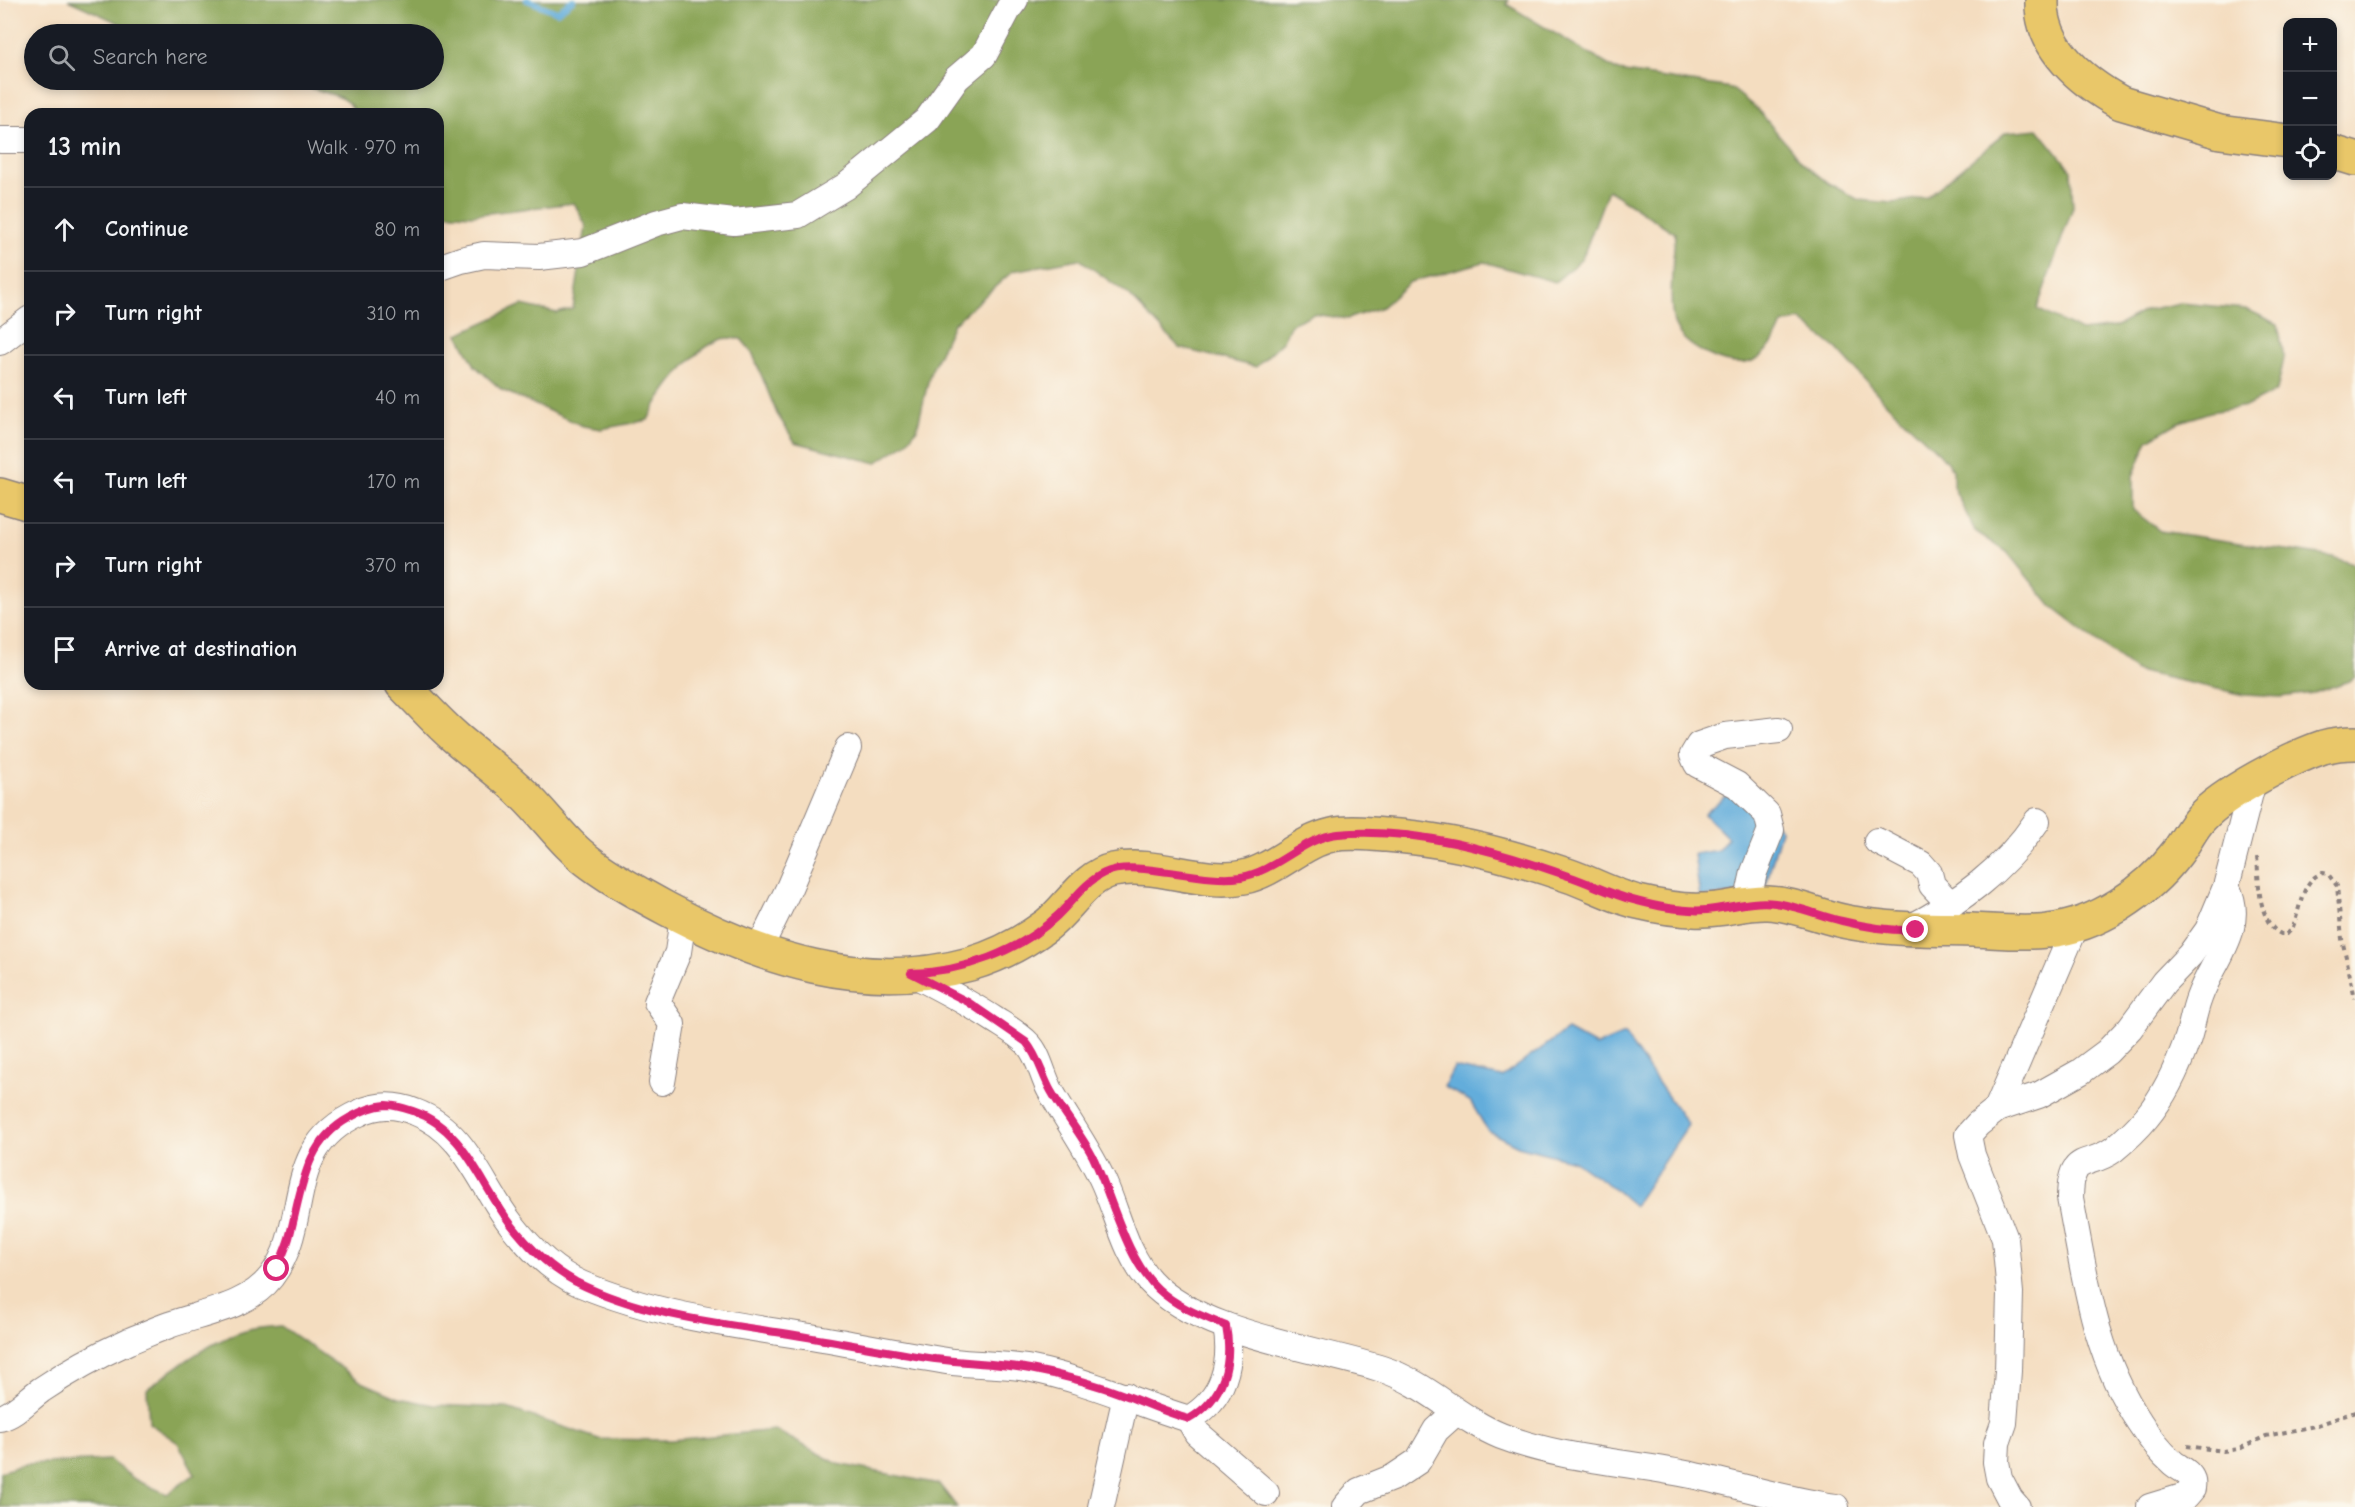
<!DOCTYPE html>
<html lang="en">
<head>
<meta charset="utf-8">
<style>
  body { margin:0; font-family:"Comic Neue",sans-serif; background:#242831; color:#f1f3f6 }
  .controls { position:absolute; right:18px; top:18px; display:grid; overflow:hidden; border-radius:12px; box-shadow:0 3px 9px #0003 }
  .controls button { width:54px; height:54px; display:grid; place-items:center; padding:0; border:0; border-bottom:2px solid #363941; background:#171b24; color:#f1f3f6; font:30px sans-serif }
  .stop { position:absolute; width:18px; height:18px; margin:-14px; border:4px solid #db2777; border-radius:50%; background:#fff }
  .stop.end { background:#db2777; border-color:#fff; box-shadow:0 2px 6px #0008 }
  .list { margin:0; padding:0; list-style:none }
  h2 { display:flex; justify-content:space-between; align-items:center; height:78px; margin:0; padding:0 24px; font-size:26px }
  h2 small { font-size:20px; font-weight:400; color:#9ea1a6 }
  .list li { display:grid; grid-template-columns:39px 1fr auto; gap:18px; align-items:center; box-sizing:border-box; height:84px; padding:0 24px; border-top:2px solid #363941 }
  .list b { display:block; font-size:22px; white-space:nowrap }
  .list em { font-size:20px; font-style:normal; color:#9ea1a6 }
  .icon { flex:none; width:33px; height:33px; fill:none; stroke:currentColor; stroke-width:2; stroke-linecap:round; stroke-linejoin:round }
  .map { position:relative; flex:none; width:2355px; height:1507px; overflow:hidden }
  .search { position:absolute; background:#171b24; box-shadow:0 3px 9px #0003; left:24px; top:24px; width:420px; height:66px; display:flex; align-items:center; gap:15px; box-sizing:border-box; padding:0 21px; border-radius:33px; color:#9ea1a6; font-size:22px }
  .panel { position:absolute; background:#171b24; box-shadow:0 3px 9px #0003; left:24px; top:108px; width:420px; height:582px; border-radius:18px }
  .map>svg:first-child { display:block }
</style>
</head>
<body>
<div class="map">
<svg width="2355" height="1507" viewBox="0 0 2355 1507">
  <rect width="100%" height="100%" fill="#fbf7ec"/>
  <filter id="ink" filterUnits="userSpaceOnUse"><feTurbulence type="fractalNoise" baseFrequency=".0167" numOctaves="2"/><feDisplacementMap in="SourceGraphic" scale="12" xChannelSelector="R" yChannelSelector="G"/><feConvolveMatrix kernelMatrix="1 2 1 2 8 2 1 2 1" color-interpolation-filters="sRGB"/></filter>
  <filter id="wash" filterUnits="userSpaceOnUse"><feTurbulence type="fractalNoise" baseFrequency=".008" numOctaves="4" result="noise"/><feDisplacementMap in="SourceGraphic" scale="24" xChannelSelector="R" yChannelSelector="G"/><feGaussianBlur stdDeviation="1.35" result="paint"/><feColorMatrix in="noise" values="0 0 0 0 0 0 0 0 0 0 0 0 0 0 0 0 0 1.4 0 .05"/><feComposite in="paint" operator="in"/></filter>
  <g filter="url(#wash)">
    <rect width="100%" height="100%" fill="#f4ddc0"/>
    <g fill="#8aa456" stroke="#566348" stroke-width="1.5">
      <path d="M 68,0 L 1509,0 L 1506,4 L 1618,71 L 1731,88 L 1757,109 L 1802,162 L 1828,183 L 1859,200 L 1893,203 L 1927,197 L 2006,132 L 2038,129 L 2071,170 L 2073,207 L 2037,309 L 2081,331 L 2115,327 L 2146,310 L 2180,303 L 2246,309 L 2278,324 L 2284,358 L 2277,391 L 2247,406 L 2210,412 L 2177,423 L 2148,440 L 2133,476 L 2133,510 L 2160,531 L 2333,557 L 2355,565 L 2355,676 L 2349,681 L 2314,693 L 2280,697 L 2245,695 L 2136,671 L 2052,607 L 2007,552 L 1975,531 L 1953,487 L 1953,470 L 1940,454 L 1886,403 L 1837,349 L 1800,320 L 1782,324 C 1776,340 1765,359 1746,363 C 1723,366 1684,347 1675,326 C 1667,305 1674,256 1675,233 L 1608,190 L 1582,259 L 1555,282 L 1484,262 L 1410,282 L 1382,307 L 1347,319 L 1313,314 L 1291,324 L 1282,342 L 1256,367 L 1180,348 L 1129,295 L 1079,259 L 1013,271 L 953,324 L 930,374 L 917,429 L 906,443 L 876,463 L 795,442 L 777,414 L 752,352 L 741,339 C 736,339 728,337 722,339 C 694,348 660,393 648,420 L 601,429 L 583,426 L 502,390 L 475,366 L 458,334 L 522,305 L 557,313 L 573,309 L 586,226 L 574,203 L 472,215 L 438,213 L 438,114 L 356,114 C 346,89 313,95 295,80 L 434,80 L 434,34 L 122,34 L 121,24 Z"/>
      <path d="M 281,1326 L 362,1382 L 399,1398 L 434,1405 L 507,1408 L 599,1439 L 671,1440 L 775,1430 L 838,1464 L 939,1484 L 957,1507 L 0,1507 L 0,1472 L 25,1464 L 109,1460 L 136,1480 L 167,1494 L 195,1474 L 178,1443 L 149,1423 L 147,1389 C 176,1367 213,1339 249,1330 C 259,1327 271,1327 281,1326 Z"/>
    </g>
    <g fill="#63addb" stroke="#42688b" stroke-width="1.5">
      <path d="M 1738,785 L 1781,830 L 1764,892 L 1700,897 L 1694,854 L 1718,850 L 1728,838 L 1704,814 Z"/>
      <path d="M 1567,1030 L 1596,1046 L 1624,1034 L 1688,1125 L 1634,1206 L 1612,1187 L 1574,1161 L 1518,1146 L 1488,1131 L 1470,1101 L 1444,1087 L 1454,1067 L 1502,1077 Z"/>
    </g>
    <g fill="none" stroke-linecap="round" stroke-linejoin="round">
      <path stroke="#63addb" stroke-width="6" d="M 527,0 L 557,12 L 573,0"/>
    </g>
  </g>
  <g filter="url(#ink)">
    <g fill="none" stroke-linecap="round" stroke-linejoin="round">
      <defs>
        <g id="minor">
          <path d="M 0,140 L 30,140"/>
          <path d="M 438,268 L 461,260 L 484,255 L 539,257 L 583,252 L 656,223 L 682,216 L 734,222 L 798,215 L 846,186 L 927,120 L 957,78 L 984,55 L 1009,8 L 1015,0"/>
          <path d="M 0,342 L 30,319"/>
          <path d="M 1877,841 L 1921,864 L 1929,873 L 1932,885 L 1951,905"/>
          <path d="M 1747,904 L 1754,872 L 1771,830 L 1767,814 L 1737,785 L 1697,764 L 1693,755 L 1699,745 L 1725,736 L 1779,730"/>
          <path d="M 1908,929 C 1960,902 2004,870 2037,821"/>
          <path d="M 758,951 L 789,888 L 848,748"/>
          <path d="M 911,973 C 940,988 968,1002 995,1020 C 1006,1027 1019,1034 1028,1044 C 1039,1055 1042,1075 1050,1090 C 1068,1122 1089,1150 1104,1183 C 1118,1215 1126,1255 1150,1281 C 1197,1333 1316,1348 1382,1369 C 1426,1383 1459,1419 1501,1436 C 1560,1459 1625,1462 1686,1474 C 1736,1484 1785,1500 1836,1507"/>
          <path d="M 662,1082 L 672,1024 L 657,1002 L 678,952 L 683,918"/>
          <path d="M 1997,1109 L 2076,925"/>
          <path d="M 0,1418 C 16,1414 27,1400 41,1390 C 69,1371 98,1355 129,1341 C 142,1336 155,1330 169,1325 C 202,1313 248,1307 271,1277 C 313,1223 280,1148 359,1113 C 378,1104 395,1104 415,1112 C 466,1131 480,1184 511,1224 C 529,1247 553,1272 581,1284 C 655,1315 733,1325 811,1337 C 859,1345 906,1355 953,1362 C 979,1365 1006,1364 1032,1369 C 1087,1380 1136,1403 1189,1419 C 1224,1399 1233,1363 1226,1326"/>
          <path d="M 1189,1419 L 1197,1433 L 1266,1493"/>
          <path d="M 1101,1507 L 1126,1396"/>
          <path d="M 1345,1507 L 1359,1491 L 1394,1477 L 1418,1461 L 1436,1430 L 1456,1412"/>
          <path d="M 2017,1507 L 2010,1499 L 1999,1478 L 1996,1462 L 1997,1443 L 2004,1423 L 2008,1371 L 2010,1293 L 2005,1239 L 1972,1155 L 1968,1135 L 1978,1124 L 1997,1109 L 2039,1095 L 2080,1072 L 2107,1052 L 2130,1028 L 2164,982 L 2190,955 L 2208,930 L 2226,887 L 2253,781"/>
          <path d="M 2150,1507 L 2186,1496 L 2192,1489 C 2192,1486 2193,1483 2192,1480 C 2189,1471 2178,1468 2172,1462 C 2159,1451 2149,1437 2140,1423 C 2094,1355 2085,1276 2070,1198 C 2071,1151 2086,1169 2113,1150 C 2124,1141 2137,1129 2146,1118 C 2166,1094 2178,1067 2188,1038 C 2192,1025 2194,1011 2199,998 C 2211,963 2247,928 2227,888"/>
        </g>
        <g id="major">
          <path d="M 2042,0 C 2040,48 2083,82 2121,103 L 2220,132 L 2288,141"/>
          <path d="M 2332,152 L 2355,159"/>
          <path d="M 0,495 L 30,504"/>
          <path d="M 402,684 C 420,702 437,722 456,738 C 478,757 503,774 523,794 C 547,817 565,845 592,864 C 615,881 641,895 667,909 C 760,959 864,993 970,964 C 997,956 1024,942 1047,925 C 1069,908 1085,876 1113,870 C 1156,861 1201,886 1244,877 C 1276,870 1300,842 1332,835 C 1349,831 1369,834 1386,835 C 1448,839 1508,855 1567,875 C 1591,883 1613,896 1638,902 C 1659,907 1682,911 1703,910 C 1725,910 1746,902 1768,903 C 1797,904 1824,919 1853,923 C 1894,930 1931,929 1972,930 C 1997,931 2024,934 2048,931 C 2097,926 2147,892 2176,854 C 2185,843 2191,829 2201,818 C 2223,793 2291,758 2323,747 C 2334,744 2344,743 2355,743"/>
        </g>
      </defs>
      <use href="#minor" stroke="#8b807e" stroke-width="28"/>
      <use href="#major" stroke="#8b807e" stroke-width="36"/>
      <g stroke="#8b807e" stroke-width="4" stroke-dasharray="4.5 4.5" stroke-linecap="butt">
        <path d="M 2257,857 C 2259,879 2257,922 2281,934 L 2287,934 L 2292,929 C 2301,910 2300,880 2323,873 L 2328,874 L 2337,886 L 2342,939 L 2355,998"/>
        <path d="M 2187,1446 L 2223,1451 L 2239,1449 L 2266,1436 L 2315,1426 L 2355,1412"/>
      </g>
      <use href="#minor" stroke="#fff" stroke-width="26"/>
      <use href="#major" stroke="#e9c769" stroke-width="33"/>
    </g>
  </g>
  <g fill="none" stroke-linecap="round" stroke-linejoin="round" filter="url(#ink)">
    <path stroke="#db2777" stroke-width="8" d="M 277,1269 C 281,1259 286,1248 289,1238 C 302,1192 303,1143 349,1118 C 361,1111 373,1106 386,1105 C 395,1105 404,1108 413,1111 C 465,1129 479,1182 510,1223 C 527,1245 550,1268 576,1282 C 637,1313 709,1322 776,1332 C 829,1340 882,1351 935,1359 C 967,1363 999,1363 1030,1369 C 1062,1375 1096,1384 1127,1396 C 1148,1404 1167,1413 1189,1419 C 1224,1399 1233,1363 1226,1326 C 1202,1316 1177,1307 1158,1289 C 1126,1259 1112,1197 1093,1157 C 1081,1134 1064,1114 1051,1091 C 1042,1075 1038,1056 1026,1042 L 968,1002 L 911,973 C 962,972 1019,952 1057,916 C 1072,902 1085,882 1104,873 C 1136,858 1202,884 1241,877 C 1277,871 1304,837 1338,834 C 1413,827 1497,851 1568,876 C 1590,883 1610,894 1633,900 C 1655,906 1683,912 1707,910 C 1729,908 1752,900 1775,903 C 1798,906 1820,916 1842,921 C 1866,927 1893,931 1916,930"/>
  </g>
</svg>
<div class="controls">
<button>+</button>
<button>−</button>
<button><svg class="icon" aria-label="locate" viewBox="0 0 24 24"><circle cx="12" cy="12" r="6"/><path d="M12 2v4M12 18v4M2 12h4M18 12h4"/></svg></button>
</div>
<div class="stop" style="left:277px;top:1269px"></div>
<div class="stop end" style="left:1916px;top:930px"></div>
<div class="search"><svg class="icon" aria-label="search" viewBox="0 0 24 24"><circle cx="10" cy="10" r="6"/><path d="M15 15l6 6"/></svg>Search here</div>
<section class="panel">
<h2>13 min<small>Walk · 970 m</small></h2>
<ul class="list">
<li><svg class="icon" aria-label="ahead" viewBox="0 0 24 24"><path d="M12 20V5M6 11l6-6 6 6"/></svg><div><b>Continue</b></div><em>80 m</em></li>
<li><svg class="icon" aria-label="right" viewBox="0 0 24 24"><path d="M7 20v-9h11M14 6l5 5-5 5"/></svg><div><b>Turn right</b></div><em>310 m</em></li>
<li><svg class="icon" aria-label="left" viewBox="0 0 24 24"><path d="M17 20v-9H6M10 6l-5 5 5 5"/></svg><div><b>Turn left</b></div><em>40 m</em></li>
<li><svg class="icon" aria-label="left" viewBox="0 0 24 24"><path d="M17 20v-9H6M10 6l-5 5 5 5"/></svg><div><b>Turn left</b></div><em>170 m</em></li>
<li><svg class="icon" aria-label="right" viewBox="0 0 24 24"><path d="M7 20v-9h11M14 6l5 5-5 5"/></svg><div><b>Turn right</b></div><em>370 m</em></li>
<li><svg class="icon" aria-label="arrive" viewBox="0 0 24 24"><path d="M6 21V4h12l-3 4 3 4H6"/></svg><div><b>Arrive at destination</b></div></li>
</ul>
</section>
</div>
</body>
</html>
